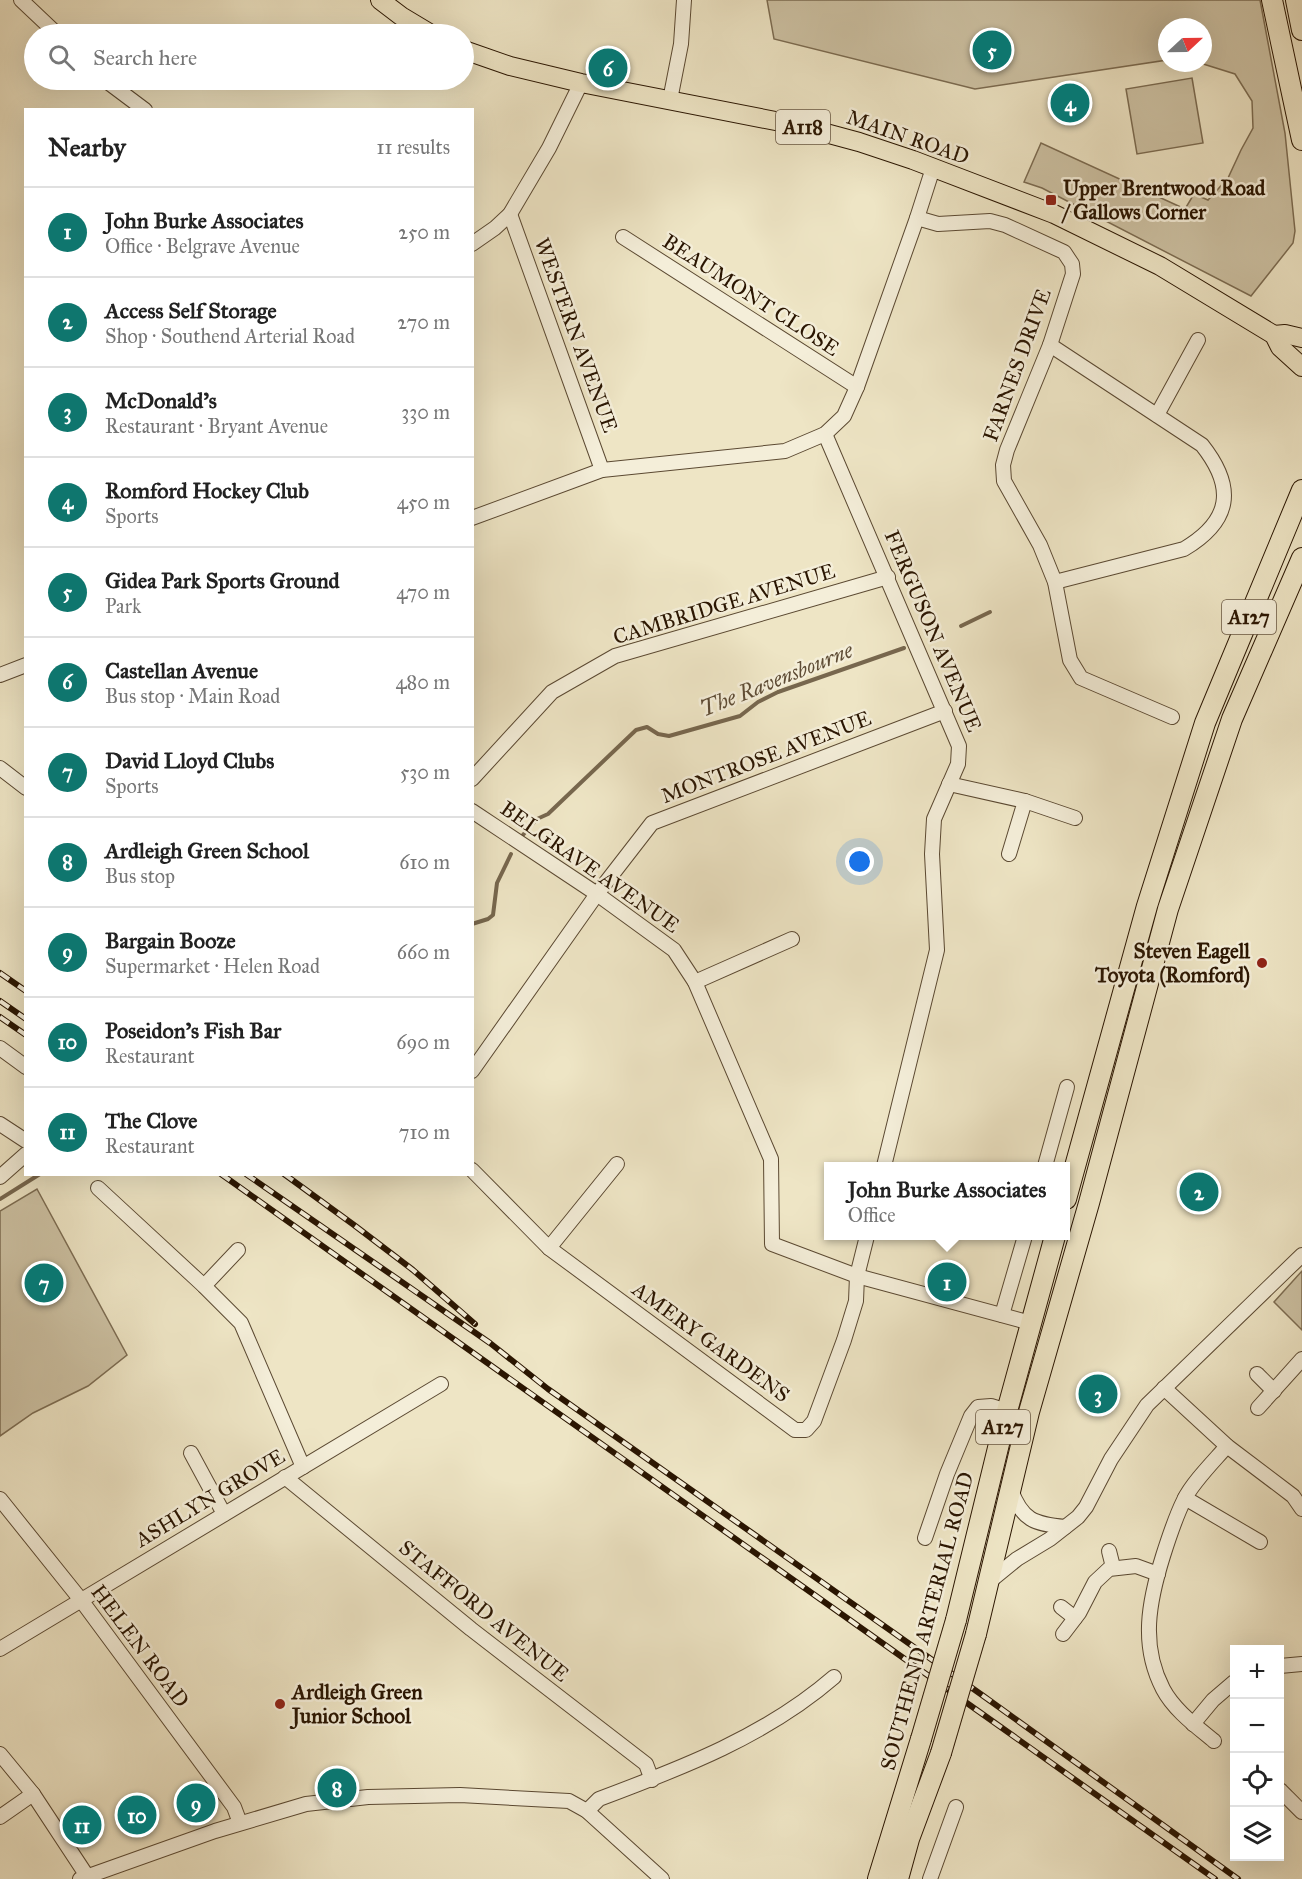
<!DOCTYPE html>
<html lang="en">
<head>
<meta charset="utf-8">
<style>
  body { margin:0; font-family:"IM FELL Great Primer",serif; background:#f6f6f6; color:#222 }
  .controls { position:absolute; right:18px; bottom:18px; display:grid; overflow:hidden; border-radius:0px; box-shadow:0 6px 24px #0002 }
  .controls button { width:54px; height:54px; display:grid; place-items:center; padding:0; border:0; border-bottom:2px solid #e0e0e0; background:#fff; color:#222; font:30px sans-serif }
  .compass { position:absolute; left:1158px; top:18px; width:54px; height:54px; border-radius:50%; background:#fff; box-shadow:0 6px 24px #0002; rotate:68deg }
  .you { position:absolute; left:860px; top:862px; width:21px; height:21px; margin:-15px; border:4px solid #fff; border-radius:50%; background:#1a73e8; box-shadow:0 0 0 9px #1a73e833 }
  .badge { display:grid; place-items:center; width:39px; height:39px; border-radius:50%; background:#0f766e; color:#fff; font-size:20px; font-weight:700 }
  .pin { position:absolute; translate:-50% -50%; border:3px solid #fff; box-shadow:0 2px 6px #0006 }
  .popup { position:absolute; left:824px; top:1162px; width:246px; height:78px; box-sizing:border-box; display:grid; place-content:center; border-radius:0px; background:#fff; filter:drop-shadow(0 2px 4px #0005); font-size:20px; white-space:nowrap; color:#767676 }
  .popup b { font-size:22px; color:#222 }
  .popup::after { content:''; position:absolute; left:50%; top:100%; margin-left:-12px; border:12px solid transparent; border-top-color:#fff }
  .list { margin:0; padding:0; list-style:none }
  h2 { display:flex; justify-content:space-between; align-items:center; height:78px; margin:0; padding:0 24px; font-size:26px }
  h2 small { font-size:20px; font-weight:400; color:#767676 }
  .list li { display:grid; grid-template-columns:39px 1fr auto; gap:18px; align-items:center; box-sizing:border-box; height:90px; padding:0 24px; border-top:2px solid #e0e0e0 }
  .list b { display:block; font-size:22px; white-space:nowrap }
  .list p { margin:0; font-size:20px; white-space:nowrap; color:#767676 }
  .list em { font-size:20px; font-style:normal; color:#767676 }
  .icon { flex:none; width:33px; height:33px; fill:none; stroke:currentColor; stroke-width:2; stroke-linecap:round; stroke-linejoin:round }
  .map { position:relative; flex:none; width:1302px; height:1879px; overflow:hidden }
  .search { position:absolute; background:#fff; box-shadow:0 6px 24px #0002; left:24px; top:24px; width:450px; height:66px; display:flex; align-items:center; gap:15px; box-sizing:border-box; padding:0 21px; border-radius:33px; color:#767676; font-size:22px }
  .panel { position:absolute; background:#fff; box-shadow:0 6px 24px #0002; left:24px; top:108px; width:450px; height:1068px; border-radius:0px }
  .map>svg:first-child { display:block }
</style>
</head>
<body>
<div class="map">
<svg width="1302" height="1879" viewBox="0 0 1302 1879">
  <rect width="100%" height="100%" fill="#eee5c5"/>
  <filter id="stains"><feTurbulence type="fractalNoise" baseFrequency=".00333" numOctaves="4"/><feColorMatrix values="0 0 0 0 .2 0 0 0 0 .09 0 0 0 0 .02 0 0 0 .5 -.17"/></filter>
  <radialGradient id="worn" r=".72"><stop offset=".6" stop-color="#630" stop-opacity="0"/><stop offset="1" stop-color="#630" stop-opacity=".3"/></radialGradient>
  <g fill="#cdc2a4" stroke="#7c6c52" stroke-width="1.5">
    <path d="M 767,0 L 1260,0 L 1285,133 L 1295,231 L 1293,243 L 1251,296 L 1042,188 L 1024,182 L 1041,143 L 1185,209 L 1194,194 L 1208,200 L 1228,178 L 1241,150 L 1253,128 L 1252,101 L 1235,74 L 1200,63 L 1203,63 L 1203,27 L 1167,27 L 1167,60 L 975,89 L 774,39 Z"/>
    <path d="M 1192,78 L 1203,143 L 1137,154 L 1126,89 Z"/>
    <path d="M 37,1189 L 127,1355 L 88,1386 L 33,1413 L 0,1436 L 0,1211 Z"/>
    <path d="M 1302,1271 L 1302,1330 L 1274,1302 Z"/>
  </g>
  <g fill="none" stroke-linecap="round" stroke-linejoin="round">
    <g stroke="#77674e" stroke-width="4">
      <path d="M 961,626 L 990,612"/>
      <path d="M 522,836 L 537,819 L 548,814 L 636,730 L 647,727 L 658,734 L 669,736 L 740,716 L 758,702 L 778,692 L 904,648"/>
      <path d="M 472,924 L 488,919 L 493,915 L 497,883 L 511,854"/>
      <path d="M 0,1199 L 40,1174"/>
    </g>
    <defs>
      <g id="minor">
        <path d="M 21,0 L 57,34"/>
        <path d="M 105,80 L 145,110"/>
        <path d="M 670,100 L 681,44 L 684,0"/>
        <path d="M 510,214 L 602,470"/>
        <path d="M 917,218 L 938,224 L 990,221 L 1005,225 L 1064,252 L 1072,264 L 1073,274 L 1050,345 L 1007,450 L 1003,465 L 1004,481 L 1040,545 L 1055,582 L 1070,660 L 1081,678 L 1172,717"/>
        <path d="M 623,237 L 857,387"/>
        <path d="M 472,244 L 495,228 L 510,214 L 549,148 L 581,83"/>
        <path d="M 1050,345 L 1202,445 C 1236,488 1231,521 1184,549 L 1055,582"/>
        <path d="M 1157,415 L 1198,340"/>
        <path d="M 825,434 L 959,746 L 958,764 L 934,819 L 932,854 L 937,950 L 884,1166"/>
        <path d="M 472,518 L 602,470 L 785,451 L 825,434 L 844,416 L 857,387 L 917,218 L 933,168"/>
        <path d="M 0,675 L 26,665"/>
        <path d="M 0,768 L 26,788"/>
        <path d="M 472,779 L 552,692 L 615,656 L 888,577"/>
        <path d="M 949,784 L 1025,801 L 1009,854"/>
        <path d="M 1025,801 L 1075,818"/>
        <path d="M 472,811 L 597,894 L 674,950 L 695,982 L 771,1159 L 772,1244 L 857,1276 L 1031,1323"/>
        <path d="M 695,982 L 792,939"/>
        <path d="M 0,1048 L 26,1067"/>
        <path d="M 472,1071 L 597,894 L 652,823 L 945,711"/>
        <path d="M 0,1124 L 26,1141"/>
        <path d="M 1045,1166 L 1067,1087"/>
        <path d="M 472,1170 L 549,1248 L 795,1430 L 806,1430 L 814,1421 L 844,1340 L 856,1301 L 857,1276 L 867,1236"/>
        <path d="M 0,1177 L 26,1154"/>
        <path d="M 98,1188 L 204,1286 L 241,1323 L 303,1467"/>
        <path d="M 549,1248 L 617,1164"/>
        <path d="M 204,1286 L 238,1250"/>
        <path d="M 1002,1315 L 1025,1236"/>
        <path d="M 1257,1374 L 1274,1391"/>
        <path d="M 1164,1388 L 1227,1446 L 1293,1496 L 1302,1509"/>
        <path d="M 1258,1408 L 1302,1359"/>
        <path d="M 191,1453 L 224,1514"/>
        <path d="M 285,1477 L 471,1629 L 646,1764 L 652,1780"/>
        <path d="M 1011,1490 C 1022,1520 1034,1524 1065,1527"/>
        <path d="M 1185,1498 L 1260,1542"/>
        <path d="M 0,1499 L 81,1600 L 234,1807 L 240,1823"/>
        <path d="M 925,1538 L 947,1474 L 971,1416 L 978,1407 L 991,1406 L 1007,1411"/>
        <path d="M 1109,1551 L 1113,1567"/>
        <path d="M 990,1581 L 1017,1559 L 1050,1539 L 1078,1517 L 1086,1507 L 1111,1459 L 1147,1405 L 1302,1255"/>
        <path d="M 1061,1607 L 1075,1618"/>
        <path d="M 1063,1634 L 1079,1613 L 1095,1582 L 1109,1569 L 1136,1566 L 1158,1574"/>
        <path d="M 0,1649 L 441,1384"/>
        <path d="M 1280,1666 L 1302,1664"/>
        <path d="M 1193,1724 L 1213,1700 L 1234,1682"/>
        <path d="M 1214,1741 C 1196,1726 1174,1710 1163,1689 C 1140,1645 1149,1601 1163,1556 C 1169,1537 1175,1518 1184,1500 C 1192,1483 1214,1461 1227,1446"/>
        <path d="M 0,1754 L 33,1794 L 87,1876"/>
        <path d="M 1280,1790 L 1302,1812"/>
        <path d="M 587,1811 L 599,1799 C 682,1768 766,1736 834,1677"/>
        <path d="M 0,1817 L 33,1794"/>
        <path d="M 80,1879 L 215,1831 L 306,1804 L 368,1797 L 460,1795 L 569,1801 L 587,1811 L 662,1879"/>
        <path d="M 930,1879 L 956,1807"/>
      </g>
      <g id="major">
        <path d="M 380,0 L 401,16 L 431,34"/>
        <path d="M 464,50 L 510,66 L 581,83 L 796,125 L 859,142 L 913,160 L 1054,214 L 1160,266 L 1274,335 L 1280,347 L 1302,367"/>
        <path d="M 1274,335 L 1285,334 L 1302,338"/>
      </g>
      <g id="highway">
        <path d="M 1272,0 L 1302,140"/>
        <path d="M 1296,0 L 1302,30"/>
        <path d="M 1066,1199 L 1147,906 L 1205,723 L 1302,490"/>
        <path d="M 956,1620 L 1007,1411 L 1055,1236"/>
        <path d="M 976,1634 L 1029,1412 L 1089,1203 L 1168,909 L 1232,719 L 1302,558"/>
        <path d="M 878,1879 L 921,1739"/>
        <path d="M 898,1879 L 909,1839 L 941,1753"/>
      </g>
    </defs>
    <use href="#minor" stroke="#5b4932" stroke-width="16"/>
    <use href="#major" stroke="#2a1501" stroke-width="20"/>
    <use href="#highway" stroke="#2a1501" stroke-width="22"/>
    <use href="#minor" stroke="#f4eed9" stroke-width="14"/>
    <use href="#major" stroke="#eee5c5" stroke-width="18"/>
    <use href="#highway" stroke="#eee5c5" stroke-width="20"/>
    <defs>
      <g id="rail">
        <path d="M 0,973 L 26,991"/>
        <path d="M 0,1001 L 26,1019"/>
        <path d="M 0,1017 L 26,1035"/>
        <path d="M 221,1174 L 1215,1879"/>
        <path d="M 246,1174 L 490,1343 L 548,1389 L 982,1695 L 1238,1879"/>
        <path d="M 284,1174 L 354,1225 L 413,1270 L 475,1324"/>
      </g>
    </defs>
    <use href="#rail" stroke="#2a1501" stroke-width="6"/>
    <use href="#rail" stroke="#f4eed9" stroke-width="4" stroke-dasharray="11" stroke-linecap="butt"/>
    <defs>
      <g id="highway-bridge">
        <path d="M 921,1739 L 956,1620"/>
        <path d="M 941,1753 L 976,1634"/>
      </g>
    </defs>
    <use href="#highway-bridge" stroke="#2a1501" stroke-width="22" stroke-linecap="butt"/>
    <use href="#highway-bridge" stroke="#eee5c5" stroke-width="20"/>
  </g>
  <g fill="#8f2418" stroke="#f4eed9" stroke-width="2">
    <rect x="1045" y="194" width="12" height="12" rx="3"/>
    <circle cx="1262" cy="963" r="6"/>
    <circle cx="280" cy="1704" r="6"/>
  </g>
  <g text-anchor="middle" stroke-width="5" stroke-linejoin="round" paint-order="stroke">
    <g fill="#f4eed9" stroke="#675642" stroke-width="1.5">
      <rect x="776" y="110" width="54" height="34" rx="4.5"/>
      <rect x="1222" y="600" width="54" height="34" rx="4.5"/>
      <rect x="976" y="1410" width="54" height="34" rx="4.5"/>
    </g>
    <g font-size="20" font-weight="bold" fill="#2a1501">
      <text x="803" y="134">A118</text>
      <text x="1249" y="624">A127</text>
      <text x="1003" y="1434">A127</text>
    </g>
    <g font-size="21" fill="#2a1501" stroke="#f4eed9">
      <text transform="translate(908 137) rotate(19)" y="7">MAIN ROAD</text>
      <text transform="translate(751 295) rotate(33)" y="7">BEAUMONT CLOSE</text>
      <text transform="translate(576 335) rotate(70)" y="7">WESTERN AVENUE</text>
      <text transform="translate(1017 365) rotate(-70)" y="7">FARNES DRIVE</text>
      <text transform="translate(724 604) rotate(-17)" y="7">CAMBRIDGE AVENUE</text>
      <text transform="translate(933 631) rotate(67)" y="7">FERGUSON AVENUE</text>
      <text transform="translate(766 757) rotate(-21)" y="7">MONTROSE AVENUE</text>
      <text transform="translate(590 867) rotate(35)" y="7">BELGRAVE AVENUE</text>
      <text transform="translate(711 1342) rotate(36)" y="7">AMERY GARDENS</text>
      <text transform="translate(210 1498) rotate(-31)" y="7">ASHLYN GROVE</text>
      <text transform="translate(484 1611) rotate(39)" y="7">STAFFORD AVENUE</text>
      <text transform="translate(927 1621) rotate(-75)" y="7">SOUTHEND ARTERIAL ROAD</text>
      <text transform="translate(140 1646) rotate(53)" y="7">HELEN ROAD</text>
    </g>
    <g font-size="21" font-weight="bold" fill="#2a1501" stroke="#f4eed9" text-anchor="start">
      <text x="1063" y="195">Upper Brentwood Road<tspan x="1063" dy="24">/ Gallows Corner</tspan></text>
      <text x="1250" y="958" text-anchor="end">Steven Eagell<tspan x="1250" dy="24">Toyota (Romford)</tspan></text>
      <text x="292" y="1699">Ardleigh Green<tspan x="292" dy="24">Junior School</tspan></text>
    </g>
    <g font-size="22" font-style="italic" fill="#5e4c35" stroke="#f4eed9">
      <text transform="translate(776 679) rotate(-22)" y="8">The Ravensbourne</text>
    </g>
  </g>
  <rect width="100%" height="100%" filter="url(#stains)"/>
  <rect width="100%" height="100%" fill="url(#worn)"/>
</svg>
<div class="controls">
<button>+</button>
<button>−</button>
<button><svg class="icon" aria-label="locate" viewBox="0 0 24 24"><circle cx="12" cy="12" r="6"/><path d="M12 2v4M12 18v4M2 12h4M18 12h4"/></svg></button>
<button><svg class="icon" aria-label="layers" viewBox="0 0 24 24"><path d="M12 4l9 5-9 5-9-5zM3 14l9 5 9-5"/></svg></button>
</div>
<svg class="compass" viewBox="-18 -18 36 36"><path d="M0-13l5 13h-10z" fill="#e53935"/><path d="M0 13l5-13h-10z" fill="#767676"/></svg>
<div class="you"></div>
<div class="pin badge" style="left:947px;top:1282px">1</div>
<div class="popup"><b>John Burke Associates</b>Office</div>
<div class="pin badge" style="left:1199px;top:1192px">2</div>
<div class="pin badge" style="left:1098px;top:1394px">3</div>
<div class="pin badge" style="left:1070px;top:103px">4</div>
<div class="pin badge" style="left:992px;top:50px">5</div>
<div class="pin badge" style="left:608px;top:68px">6</div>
<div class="pin badge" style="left:44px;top:1283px">7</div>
<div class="pin badge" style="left:337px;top:1788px">8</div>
<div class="pin badge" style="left:196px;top:1803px">9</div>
<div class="pin badge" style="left:137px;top:1815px">10</div>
<div class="pin badge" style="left:82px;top:1825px">11</div>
<div class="search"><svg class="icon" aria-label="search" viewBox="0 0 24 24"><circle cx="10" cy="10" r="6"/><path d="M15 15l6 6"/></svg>Search here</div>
<section class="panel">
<h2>Nearby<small>11 results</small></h2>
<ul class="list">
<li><span class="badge">1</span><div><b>John Burke Associates</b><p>Office · Belgrave Avenue</p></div><em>250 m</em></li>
<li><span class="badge">2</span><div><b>Access Self Storage</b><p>Shop · Southend Arterial Road</p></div><em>270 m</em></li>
<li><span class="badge">3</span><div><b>McDonald's</b><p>Restaurant · Bryant Avenue</p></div><em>330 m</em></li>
<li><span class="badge">4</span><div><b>Romford Hockey Club</b><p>Sports</p></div><em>450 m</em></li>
<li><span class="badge">5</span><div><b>Gidea Park Sports Ground</b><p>Park</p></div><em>470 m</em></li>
<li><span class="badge">6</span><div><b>Castellan Avenue</b><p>Bus stop · Main Road</p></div><em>480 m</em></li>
<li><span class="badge">7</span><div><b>David Lloyd Clubs</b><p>Sports</p></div><em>530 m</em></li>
<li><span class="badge">8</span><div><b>Ardleigh Green School</b><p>Bus stop</p></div><em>610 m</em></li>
<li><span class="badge">9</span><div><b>Bargain Booze</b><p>Supermarket · Helen Road</p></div><em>660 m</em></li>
<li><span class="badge">10</span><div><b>Poseidon's Fish Bar</b><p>Restaurant</p></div><em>690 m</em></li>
<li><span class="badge">11</span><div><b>The Clove</b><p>Restaurant</p></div><em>710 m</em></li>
</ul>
</section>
</div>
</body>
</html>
